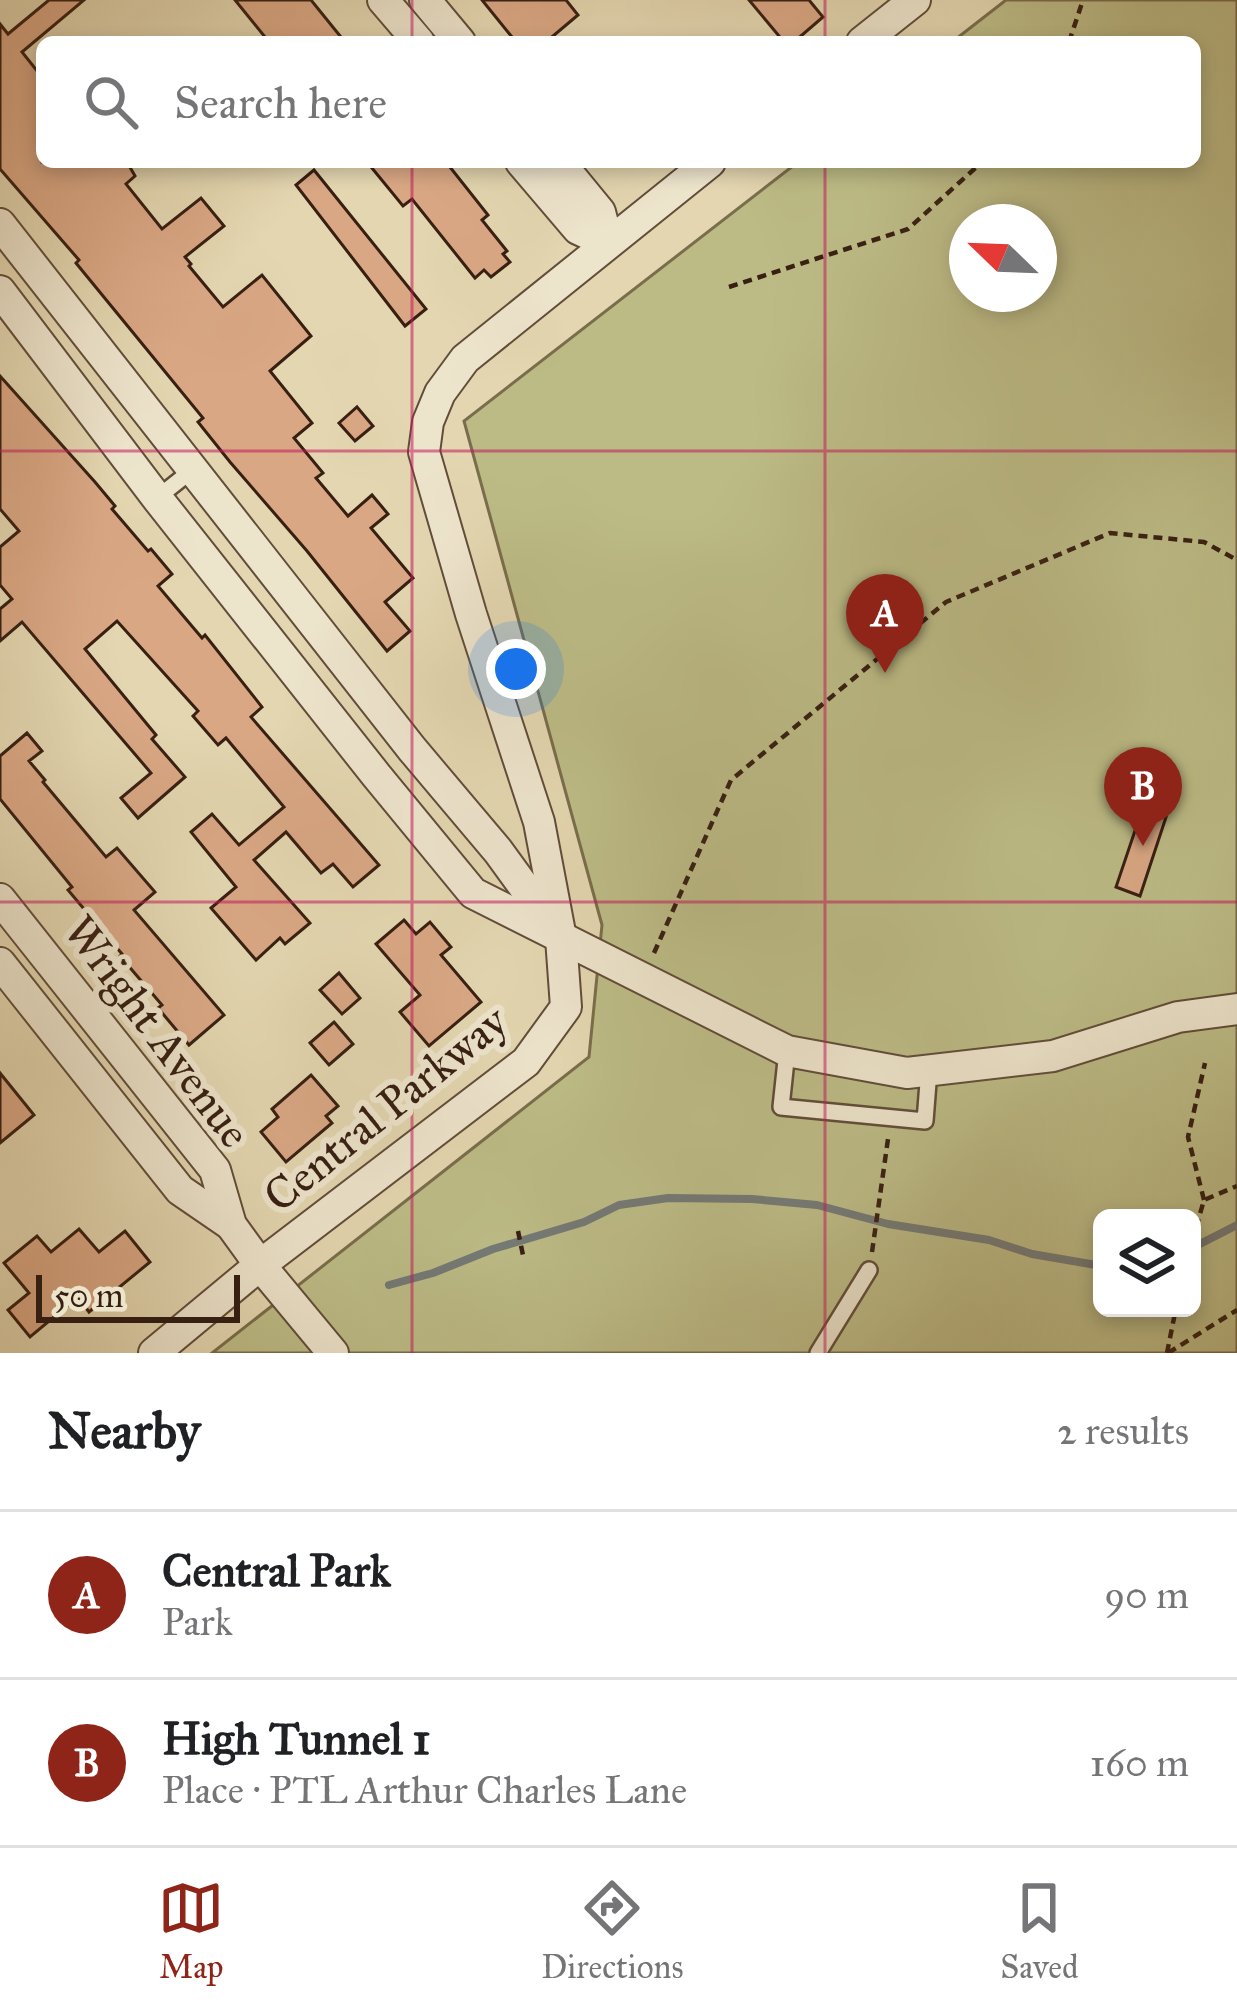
<!DOCTYPE html>
<html lang="en">
<head>
<meta charset="utf-8">
<style>
  body { margin:0; font-family:"IM FELL Great Primer",serif; background:#f6f6f6; color:#202124 }
  .controls { position:absolute; right:36px; bottom:36px; display:grid; overflow:hidden; border-radius:18px; box-shadow:0 6px 18px #0003 }
  .controls button { width:108px; height:108px; display:grid; place-items:center; padding:0; border:0; border-bottom:3px solid #e0e0e0; background:#fff; color:#202124; font:60px sans-serif }
  .compass { position:absolute; left:949px; top:204px; width:108px; height:108px; border-radius:50%; background:#fff; box-shadow:0 6px 18px #0003; rotate:293deg }
  .scale { position:absolute; left:36px; bottom:30px; width:204px; box-sizing:border-box; padding-left:12px; border:6px solid #371f12; border-top:0; font-size:33px; line-height:42px; white-space:nowrap; color:#371f12; -webkit-text-stroke:9px #ede4cc; paint-order:stroke }
  .you { position:absolute; left:516px; top:669px; width:42px; height:42px; margin:-30px; border:9px solid #fff; border-radius:50%; background:#1a73e8; box-shadow:0 0 0 18px #1a73e833 }
  .badge { display:grid; place-items:center; width:78px; height:78px; border-radius:50%; background:#8f2418; color:#fff; font-size:39px; font-weight:700 }
  .pin { position:absolute; translate:-50% -99px; filter:drop-shadow(0 3px 6px #0008) }
  .pin::after { content:''; position:absolute; top:63px; width:42px; height:36px; background:inherit; clip-path:polygon(0 0,100% 0,50% 100%) }
  .list { margin:0; padding:0; list-style:none }
  h2 { display:flex; justify-content:space-between; align-items:center; height:156px; margin:0; padding:0 48px; font-size:51px }
  h2 small { font-size:39px; font-weight:400; color:#757577 }
  .list li { display:grid; grid-template-columns:78px 1fr auto; gap:36px; align-items:center; box-sizing:border-box; height:168px; padding:0 48px; border-top:3px solid #e0e0e0 }
  .list b { display:block; font-size:45px; white-space:nowrap }
  .list p { margin:0; font-size:39px; white-space:nowrap; color:#757577 }
  .list em { font-size:39px; font-style:normal; color:#757577 }
  .icon { flex:none; width:66px; height:66px; fill:none; stroke:currentColor; stroke-width:2; stroke-linecap:round; stroke-linejoin:round }
  .map { position:relative; flex:none; width:1237px; height:1353px; overflow:hidden }
  .search { position:absolute; background:#fff; box-shadow:0 6px 18px #0003; left:36px; right:36px; top:36px; height:132px; display:flex; align-items:center; gap:30px; box-sizing:border-box; padding:0 42px; border-radius:18px; color:#757577; font-size:45px }
  .sheet { height:492px; background:#fff }
  nav { display:flex; justify-content:space-around; align-items:center; box-sizing:border-box; height:168px; border-top:3px solid #e0e0e0; background:#fff; font-size:33px; color:#757577 }
  nav a { display:grid; justify-items:center; gap:6px }
  nav .on { color:#8f2418 }
  .map>svg:first-child { display:block }
</style>
</head>
<body>
<div class="map">
<svg width="1237" height="1353" viewBox="0 0 1237 1353">
  <rect width="100%" height="100%" fill="#e3d6b0"/>
  <filter id="stains"><feTurbulence type="fractalNoise" baseFrequency=".00167" numOctaves="4"/><feColorMatrix values="0 0 0 0 .2 0 0 0 0 .09 0 0 0 0 .02 0 0 0 .5 -.17"/></filter>
  <radialGradient id="worn" r=".72"><stop offset=".6" stop-color="#630" stop-opacity="0"/><stop offset="1" stop-color="#630" stop-opacity=".3"/></radialGradient>
  <path fill="#bcbb86" stroke="#7a6d4c" stroke-width="3" fill-rule="evenodd" d="M 1006,0 L 1237,0 L 1237,1353 L 212,1353 L 589,1057 L 602,925 L 464,421 L 798,162 L 1195,162 L 1195,42 L 952,42 ZM 967,222 L 1039,222 L 1039,294 L 967,294 ZM 1102,1218 L 1192,1218 L 1192,1308 L 1102,1308 Z"/>
  <g fill="none" stroke-linecap="round" stroke-linejoin="round">
    <g stroke="#747a76" stroke-width="8">
      <path d="M 1192,1248 L 1237,1225"/>
      <path d="M 389,1285 L 433,1273 L 493,1249 L 584,1222 L 619,1205 L 668,1198 L 752,1199 L 817,1205 L 888,1224 L 989,1240 L 1032,1254 L 1102,1266"/>
    </g>
  </g>
  <g fill="#d9a784" stroke="#371f12" stroke-width="3">
    <path d="M 49,0 L 84,0 L 22,52 L 42,77 L 42,162 L 127,162 L 135,176 L 126,184 L 162,229 L 201,198 L 224,226 L 185,257 L 191,264 L 189,266 L 223,307 L 262,275 L 311,336 L 270,371 L 312,423 L 294,438 L 323,473 L 316,478 L 348,516 L 372,495 L 388,514 L 371,528 L 413,578 L 385,602 L 410,631 L 387,651 L 307,551 L 230,462 L 198,422 L 203,418 L 76,263 L 79,260 L 0,169 L 0,24 L 8,34 Z"/>
    <path d="M 235,0 L 311,0 L 345,42 L 269,42 Z"/>
    <path d="M 482,0 L 566,0 L 578,15 L 546,42 L 516,42 Z"/>
    <path d="M 749,0 L 809,0 L 823,17 L 794,42 L 784,42 Z"/>
    <path d="M 367,162 L 446,162 L 488,215 L 482,220 L 507,251 L 503,254 L 510,262 L 491,277 L 484,270 L 475,278 L 412,199 L 403,206 Z"/>
    <path d="M 314,170 L 426,309 L 405,326 L 296,185 Z"/>
    <path d="M 0,376 L 95,482 L 115,506 L 112,509 L 148,551 L 151,549 L 172,574 L 158,586 L 202,638 L 205,635 L 262,707 L 251,717 L 379,865 L 353,887 L 333,864 L 321,873 L 286,832 L 254,860 L 310,923 L 285,944 L 280,938 L 256,960 L 211,908 L 236,887 L 191,832 L 212,814 L 239,845 L 284,807 L 226,738 L 218,745 L 193,716 L 198,711 L 117,621 L 85,649 L 156,735 L 152,739 L 185,777 L 138,818 L 121,798 L 151,773 L 22,622 L 0,641 L 0,609 L 12,599 L 0,585 L 0,547 L 19,531 L 0,509 Z"/>
    <path d="M 357,407 L 373,426 L 355,441 L 339,423 Z"/>
    <path d="M 27,733 L 42,751 L 29,761 L 45,780 L 43,782 L 106,857 L 117,848 L 155,892 L 134,910 L 224,1015 L 189,1045 L 158,1008 L 162,1005 L 120,956 L 122,954 L 68,890 L 72,887 L 0,799 L 0,756 Z"/>
    <path d="M 1146,798 L 1170,805 L 1140,896 L 1116,887 Z"/>
    <path d="M 404,920 L 416,934 L 430,922 L 451,947 L 441,955 L 481,1002 L 429,1046 L 400,1012 L 420,995 L 376,944 Z"/>
    <path d="M 339,973 L 360,998 L 342,1014 L 320,990 Z"/>
    <path d="M 334,1022 L 353,1044 L 329,1065 L 310,1043 Z"/>
    <path d="M 0,1073 L 34,1115 L 0,1143 Z"/>
    <path d="M 311,1075 L 338,1106 L 326,1116 L 332,1123 L 286,1162 L 261,1132 L 278,1117 L 272,1109 Z"/>
    <path d="M 79,1229 L 99,1252 L 125,1231 L 150,1262 L 89,1312 L 78,1297 L 30,1337 L 8,1310 L 29,1293 L 4,1263 L 37,1236 L 51,1252 Z"/>
  </g>
  <g fill="none" stroke-linecap="round" stroke-linejoin="round">
    <defs>
      <g id="lane">
        <path d="M 157,498 L 191,471"/>
        <path d="M 787,1051 L 781,1107 L 925,1121 L 929,1070"/>
        <path d="M 818,1353 L 869,1270"/>
      </g>
      <g id="street">
        <path d="M 383,0 L 419,42"/>
        <path d="M 425,0 L 460,42"/>
        <path d="M 862,42 L 915,0"/>
        <path d="M 521,162 L 578,229 L 608,243"/>
        <path d="M 559,162 L 600,212 L 608,243"/>
        <path d="M 0,224 L 412,749 L 498,851 L 554,928"/>
        <path d="M 0,291 L 157,498 L 376,775 L 473,893 L 787,1051 L 907,1073 L 1053,1056 L 1178,1017 L 1237,1009"/>
        <path d="M 0,899 L 215,1170 L 231,1225 L 260,1265 L 333,1353"/>
        <path d="M 0,963 L 180,1190 L 231,1225"/>
        <path d="M 154,1353 L 260,1265 L 526,1062 L 566,1007 L 561,938 L 539,822 L 471,614 L 424,452 L 428,422 L 440,393 L 465,359 L 710,162"/>
      </g>
    </defs>
    <use href="#lane" stroke="#624d3a" stroke-width="20"/>
    <use href="#street" stroke="#624d3a" stroke-width="34"/>
    <g stroke="#371f12" stroke-width="4.5" stroke-dasharray="9 6" stroke-linecap="butt">
      <path d="M 1069,42 L 1083,0"/>
      <path d="M 729,287 L 908,229 L 982,162"/>
      <path d="M 654,953 L 731,780 L 946,602 L 1110,533 L 1204,542 L 1237,560"/>
      <path d="M 1204,1200 L 1188,1137 L 1205,1063"/>
      <path d="M 518,1231 L 524,1260"/>
      <path d="M 1192,1242 L 1204,1200 L 1237,1186"/>
      <path d="M 872,1252 L 888,1139"/>
      <path d="M 1167,1353 L 1176,1308"/>
      <path d="M 1168,1353 L 1237,1310"/>
    </g>
    <use href="#lane" stroke="#ede4cc" stroke-width="15"/>
    <use href="#street" stroke="#ede4cc" stroke-width="30"/>
  </g>
  <path fill="none" stroke="#c2185b" stroke-width="3" stroke-opacity="0.55" d="M 412,0 L 412,42M 825,0 L 825,42M 412,162 L 412,1353M 825,162 L 825,1353M 0,451 L 1237,451M 0,902 L 1237,902"/>
  <g text-anchor="middle" stroke-width="12" stroke-linejoin="round" paint-order="stroke">
    <g font-size="45" fill="#371f12" stroke="#ede4cc">
      <text transform="translate(158 1031) rotate(53)" y="16">Wright Avenue</text>
      <text transform="translate(385 1108) rotate(-39)" y="16">Central Parkway</text>
    </g>
  </g>
  <rect width="100%" height="100%" filter="url(#stains)"/>
  <rect width="100%" height="100%" fill="url(#worn)"/>
</svg>
<div class="controls">
<button><svg class="icon" aria-label="layers" viewBox="0 0 24 24"><path d="M12 4l9 5-9 5-9-5zM3 14l9 5 9-5"/></svg></button>
</div>
<svg class="compass" viewBox="-18 -18 36 36"><path d="M0-13l5 13h-10z" fill="#e53935"/><path d="M0 13l5-13h-10z" fill="#757577"/></svg>
<div class="scale">50 m</div>
<div class="you"></div>
<div class="pin badge" style="left:885px;top:673px">A</div>
<div class="pin badge" style="left:1143px;top:846px">B</div>
<div class="search"><svg class="icon" aria-label="search" viewBox="0 0 24 24"><circle cx="10" cy="10" r="6"/><path d="M15 15l6 6"/></svg>Search here</div>
</div>
<section class="sheet">
<h2>Nearby<small>2 results</small></h2>
<ul class="list">
<li><span class="badge">A</span><div><b>Central Park</b><p>Park</p></div><em>90 m</em></li>
<li><span class="badge">B</span><div><b>High Tunnel 1</b><p>Place · PTL Arthur Charles Lane</p></div><em>160 m</em></li>
</ul>
</section>
<nav>
<a class="on"><svg class="icon" aria-label="map" viewBox="0 0 24 24"><path d="M3 6l6-2 6 2 6-2v14l-6 2-6-2-6 2zM9 4v14M15 6v14"/></svg>Map</a>
<a><svg class="icon" aria-label="directions" viewBox="0 0 24 24"><path d="M12 3l9 9-9 9-9-9zM9 14v-3h6M13 9l2 2-2 2"/></svg>Directions</a>
<a><svg class="icon" aria-label="saved" viewBox="0 0 24 24"><path d="M7 4h10v16l-5-4-5 4z"/></svg>Saved</a>
</nav>
</body>
</html>
